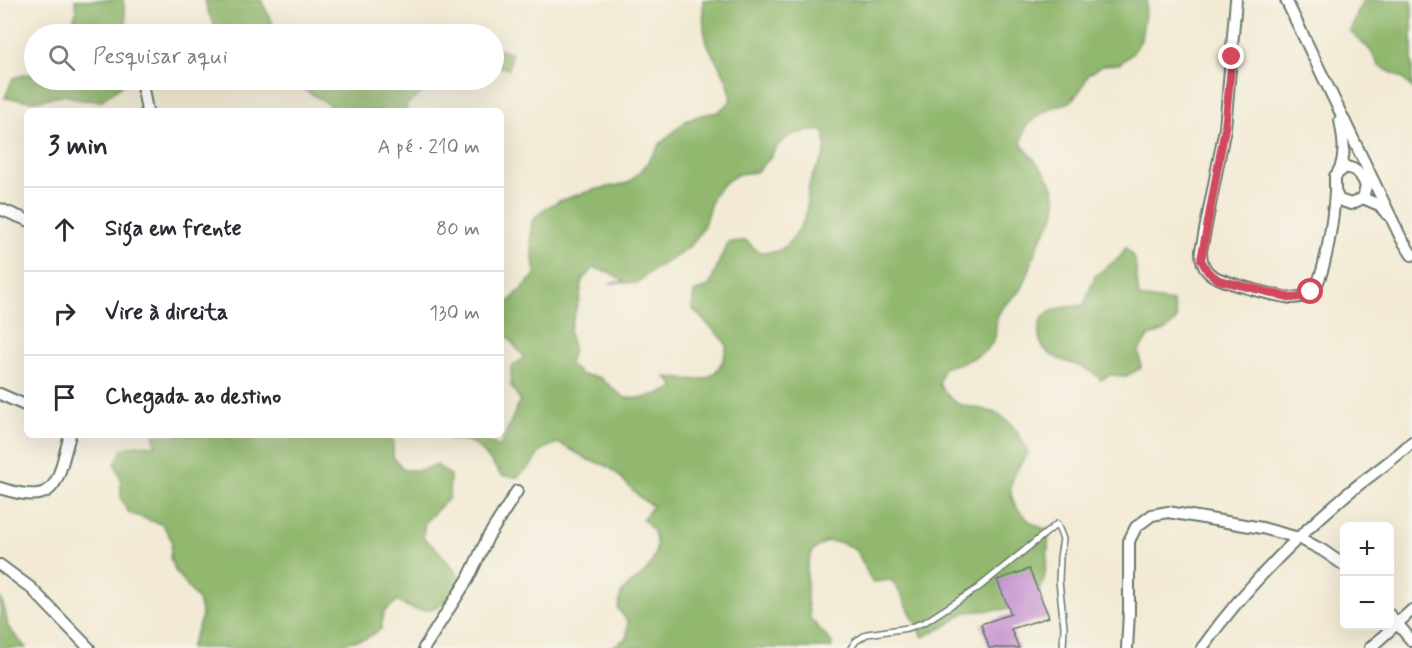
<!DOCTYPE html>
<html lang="pt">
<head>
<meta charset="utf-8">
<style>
  body { margin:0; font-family:Mynerve,sans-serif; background:#f2f2f3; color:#2b2b33 }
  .controls { position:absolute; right:18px; bottom:18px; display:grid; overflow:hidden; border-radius:9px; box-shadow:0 6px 24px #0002 }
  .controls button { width:54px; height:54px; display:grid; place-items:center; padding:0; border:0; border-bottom:2px solid #e1e1e2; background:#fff; color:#2b2b33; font:30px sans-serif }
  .stop { position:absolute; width:18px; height:18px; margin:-14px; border:4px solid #d1495b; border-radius:50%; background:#fff }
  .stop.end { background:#d1495b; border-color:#fff; box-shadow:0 2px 6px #0008 }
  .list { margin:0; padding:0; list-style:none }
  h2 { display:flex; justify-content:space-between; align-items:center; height:78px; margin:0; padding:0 24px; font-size:26px }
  h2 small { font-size:20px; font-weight:400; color:#7c7c81 }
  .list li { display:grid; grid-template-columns:39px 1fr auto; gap:18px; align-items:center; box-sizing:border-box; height:84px; padding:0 24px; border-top:2px solid #e1e1e2 }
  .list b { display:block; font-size:22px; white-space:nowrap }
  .list em { font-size:20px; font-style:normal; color:#7c7c81 }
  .icon { flex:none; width:33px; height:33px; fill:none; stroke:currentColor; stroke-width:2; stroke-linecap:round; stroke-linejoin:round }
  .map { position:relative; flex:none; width:1412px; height:648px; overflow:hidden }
  .search { position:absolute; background:#fff; box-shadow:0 6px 24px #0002; left:24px; top:24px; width:480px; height:66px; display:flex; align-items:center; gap:15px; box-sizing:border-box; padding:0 21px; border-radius:33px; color:#7c7c81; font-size:22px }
  .panel { position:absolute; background:#fff; box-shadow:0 6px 24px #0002; left:24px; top:108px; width:480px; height:330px; border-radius:9px }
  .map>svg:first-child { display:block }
</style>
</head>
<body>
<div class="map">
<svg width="1412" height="648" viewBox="0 0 1412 648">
  <rect width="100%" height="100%" fill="#f7f3e8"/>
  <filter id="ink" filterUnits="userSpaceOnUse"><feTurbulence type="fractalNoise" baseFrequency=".0167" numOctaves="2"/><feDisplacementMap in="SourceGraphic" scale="12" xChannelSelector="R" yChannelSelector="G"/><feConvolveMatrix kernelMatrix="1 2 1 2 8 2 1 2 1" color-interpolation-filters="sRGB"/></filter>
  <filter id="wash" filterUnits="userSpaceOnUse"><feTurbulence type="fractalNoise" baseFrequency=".008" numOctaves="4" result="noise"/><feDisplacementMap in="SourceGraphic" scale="24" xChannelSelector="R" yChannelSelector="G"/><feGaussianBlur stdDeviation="1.35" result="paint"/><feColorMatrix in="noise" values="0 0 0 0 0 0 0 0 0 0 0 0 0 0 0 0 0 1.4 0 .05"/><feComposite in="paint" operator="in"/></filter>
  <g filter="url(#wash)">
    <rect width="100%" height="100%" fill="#f2ead4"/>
    <g fill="#91b86e" stroke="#587a51" stroke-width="1.5" fill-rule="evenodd">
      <path d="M 75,0 L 123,0 L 128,34 L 67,34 L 76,13 Z"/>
      <path d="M 205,0 L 261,0 L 276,30 L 283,34 L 219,34 L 208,12 Z"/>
      <path d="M 703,0 L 1147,0 L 1141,40 L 1132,54 L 1119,64 L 1103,65 L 1089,74 L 1081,89 L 1070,102 L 1054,107 L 1039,115 L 1026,126 L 1021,143 C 1033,161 1055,178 1056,201 C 1057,220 1043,230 1037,247 C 1031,262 1029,277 1020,290 C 1014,299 1000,305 997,318 C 994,330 999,336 989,347 C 977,360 959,363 943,368 L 939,384 C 959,414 967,402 995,413 C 1012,420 1020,436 1028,452 C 1014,474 1001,490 1021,513 C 1029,522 1036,526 1049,530 C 1048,548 1047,591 1032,604 C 1031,605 1025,607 1024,608 L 966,612 L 944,627 L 923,637 C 911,618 906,597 891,580 L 872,582 L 857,551 L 843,543 L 827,541 L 813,550 L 807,566 L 807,601 L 810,618 L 832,643 L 831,648 L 610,648 L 627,638 L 628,622 L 618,609 C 619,603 620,595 623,591 C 630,583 641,578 648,569 C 660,551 660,532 642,519 L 653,506 C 635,497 626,480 610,468 C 603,463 594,463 587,459 C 577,453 569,448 558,443 L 541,450 L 532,464 L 518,477 L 502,476 C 492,464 482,446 467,441 C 458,439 451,442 444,435 L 483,435 L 485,439 L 500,447 L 520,400 L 511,386 L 511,368 L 524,357 L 502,330 L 501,310 L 535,275 L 531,239 L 532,221 L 544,209 L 559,201 L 593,190 L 628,183 L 642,170 L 661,143 L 686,121 L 701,115 L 718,112 L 730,102 C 733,78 714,63 707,42 C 702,30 704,13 703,0 ZM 808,131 L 824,131 C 830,163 818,158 810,182 C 807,193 807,200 807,210 C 806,221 789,247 778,251 C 773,253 764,252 759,252 L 746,241 L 729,242 C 720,256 716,271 709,286 L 694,292 L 692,308 C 704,322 717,331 727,345 C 720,385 700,381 666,377 L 676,388 L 644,398 L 625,398 L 599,377 L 582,375 L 569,364 L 573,348 L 569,332 L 580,296 L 582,280 L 594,268 L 611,273 L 624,281 L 609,283 L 637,283 L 650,272 L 680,254 L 693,243 L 703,228 L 713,196 L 724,183 L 738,174 L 756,172 L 768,160 L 778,145 L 791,135 Z"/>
      <path d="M 1363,0 L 1412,0 L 1412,88 L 1402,78 L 1379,66 L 1370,50 L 1350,31 Z"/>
      <path d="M 494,47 L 511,53 L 509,69 L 494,65 Z"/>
      <path d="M 29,74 L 34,74 L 34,80 L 128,80 L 101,101 L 81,100 L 65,95 L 34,101 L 5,98 L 13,78 Z"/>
      <path d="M 288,80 L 440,80 L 407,104 L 406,111 L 333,111 L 327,103 Z"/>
      <path d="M 1126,247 L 1135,260 L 1139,297 L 1173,302 L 1177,319 L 1165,331 L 1149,336 L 1139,350 L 1141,368 L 1126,376 L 1109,375 L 1101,380 C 1082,356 1036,368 1039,328 C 1041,306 1067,308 1084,305 L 1095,276 L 1120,257 Z"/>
      <path d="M 154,435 L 390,435 L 393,440 L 393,457 L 404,470 L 422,470 L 437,465 L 450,475 L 449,498 L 425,522 L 423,538 L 437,549 L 459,576 L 458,593 C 435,611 423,617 397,601 L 384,612 L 381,629 L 365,639 L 348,642 L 340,648 L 190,648 L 202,616 L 198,600 L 176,572 L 170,558 L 172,541 L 163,525 L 129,513 L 121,498 L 121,479 L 115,464 L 122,449 L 138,445 L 155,446 Z"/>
      <path d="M 0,597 L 5,610 L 8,627 L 26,648 L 0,648 Z"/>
    </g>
    <g id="blocks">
      <path fill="#c38fd0" d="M 1029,569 L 1049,617 L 1011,629 L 1019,648 L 989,648 L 981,624 L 1011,614 L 997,580 Z"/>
    </g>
  </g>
  <g filter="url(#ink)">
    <use href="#blocks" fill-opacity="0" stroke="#697a6c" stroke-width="1.5"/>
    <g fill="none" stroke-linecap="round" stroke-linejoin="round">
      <defs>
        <path id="service" d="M 851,648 L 856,641 L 867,634 L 908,628 L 925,622 L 978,588 L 1057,524 L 1063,539 L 1060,557 L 1059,581 L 1064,627 L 1063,648"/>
        <g id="minor">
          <path d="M 1236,0 L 1225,128 L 1201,251 C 1201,259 1202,266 1208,272 C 1217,282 1276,296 1292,298 C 1300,298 1307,295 1313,290 C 1326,276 1334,211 1335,191"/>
          <path d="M 1286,0 L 1401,238 L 1412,255"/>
          <path d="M 142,83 L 147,111"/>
          <path d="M 1344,168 C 1356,166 1362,176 1366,186 L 1363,198 L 1351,204 L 1339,200 L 1335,191 L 1335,176 Z"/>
          <path d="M 1338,172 C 1347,157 1343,136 1340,120"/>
          <path d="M 1363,198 L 1379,205 L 1387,214"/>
          <path d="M 0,209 L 27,220"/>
          <path d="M 0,394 L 27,406"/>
          <path d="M 0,488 C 59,507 56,483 70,435"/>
          <path d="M 0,565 L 31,588 L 89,648"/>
          <path d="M 1390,615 L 1412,641"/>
          <path d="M 424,648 L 468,579 L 488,537 L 517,491"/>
          <path d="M 1127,648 L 1129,613 L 1129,541 L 1136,527 L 1152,515 L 1168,512 L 1262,528 L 1299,538 L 1322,550 L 1344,565"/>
          <path d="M 1202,648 C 1242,591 1294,539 1347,494 C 1369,476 1392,461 1412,442"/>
          <path d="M 1370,648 L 1412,610"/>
        </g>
      </defs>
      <use href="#service" stroke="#697a6c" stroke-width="8"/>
      <use href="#minor" stroke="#697a6c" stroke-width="14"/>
      <use href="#service" stroke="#fff" stroke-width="5"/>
      <use href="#minor" stroke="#fff" stroke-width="10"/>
    </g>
  </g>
  <g fill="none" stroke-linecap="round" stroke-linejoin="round" filter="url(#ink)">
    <path stroke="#d1495b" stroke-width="8" d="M 1232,57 L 1225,128 L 1201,260 L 1208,272 L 1219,280 L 1292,298 L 1300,297 L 1311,292"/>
  </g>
</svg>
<div class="controls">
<button>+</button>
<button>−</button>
</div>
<div class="stop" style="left:1311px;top:292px"></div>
<div class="stop end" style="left:1232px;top:57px"></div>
<div class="search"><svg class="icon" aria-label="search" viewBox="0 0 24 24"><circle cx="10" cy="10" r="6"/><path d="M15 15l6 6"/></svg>Pesquisar aqui</div>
<section class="panel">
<h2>3 min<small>A pé · 210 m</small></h2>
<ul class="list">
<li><svg class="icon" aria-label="ahead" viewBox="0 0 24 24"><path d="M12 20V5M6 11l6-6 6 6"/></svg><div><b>Siga em frente</b></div><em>80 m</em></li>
<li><svg class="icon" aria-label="right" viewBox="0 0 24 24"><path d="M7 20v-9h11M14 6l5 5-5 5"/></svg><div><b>Vire à direita</b></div><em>130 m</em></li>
<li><svg class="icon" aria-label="arrive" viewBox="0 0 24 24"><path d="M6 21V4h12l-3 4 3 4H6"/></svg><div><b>Chegada ao destino</b></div></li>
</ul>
</section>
</div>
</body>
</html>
